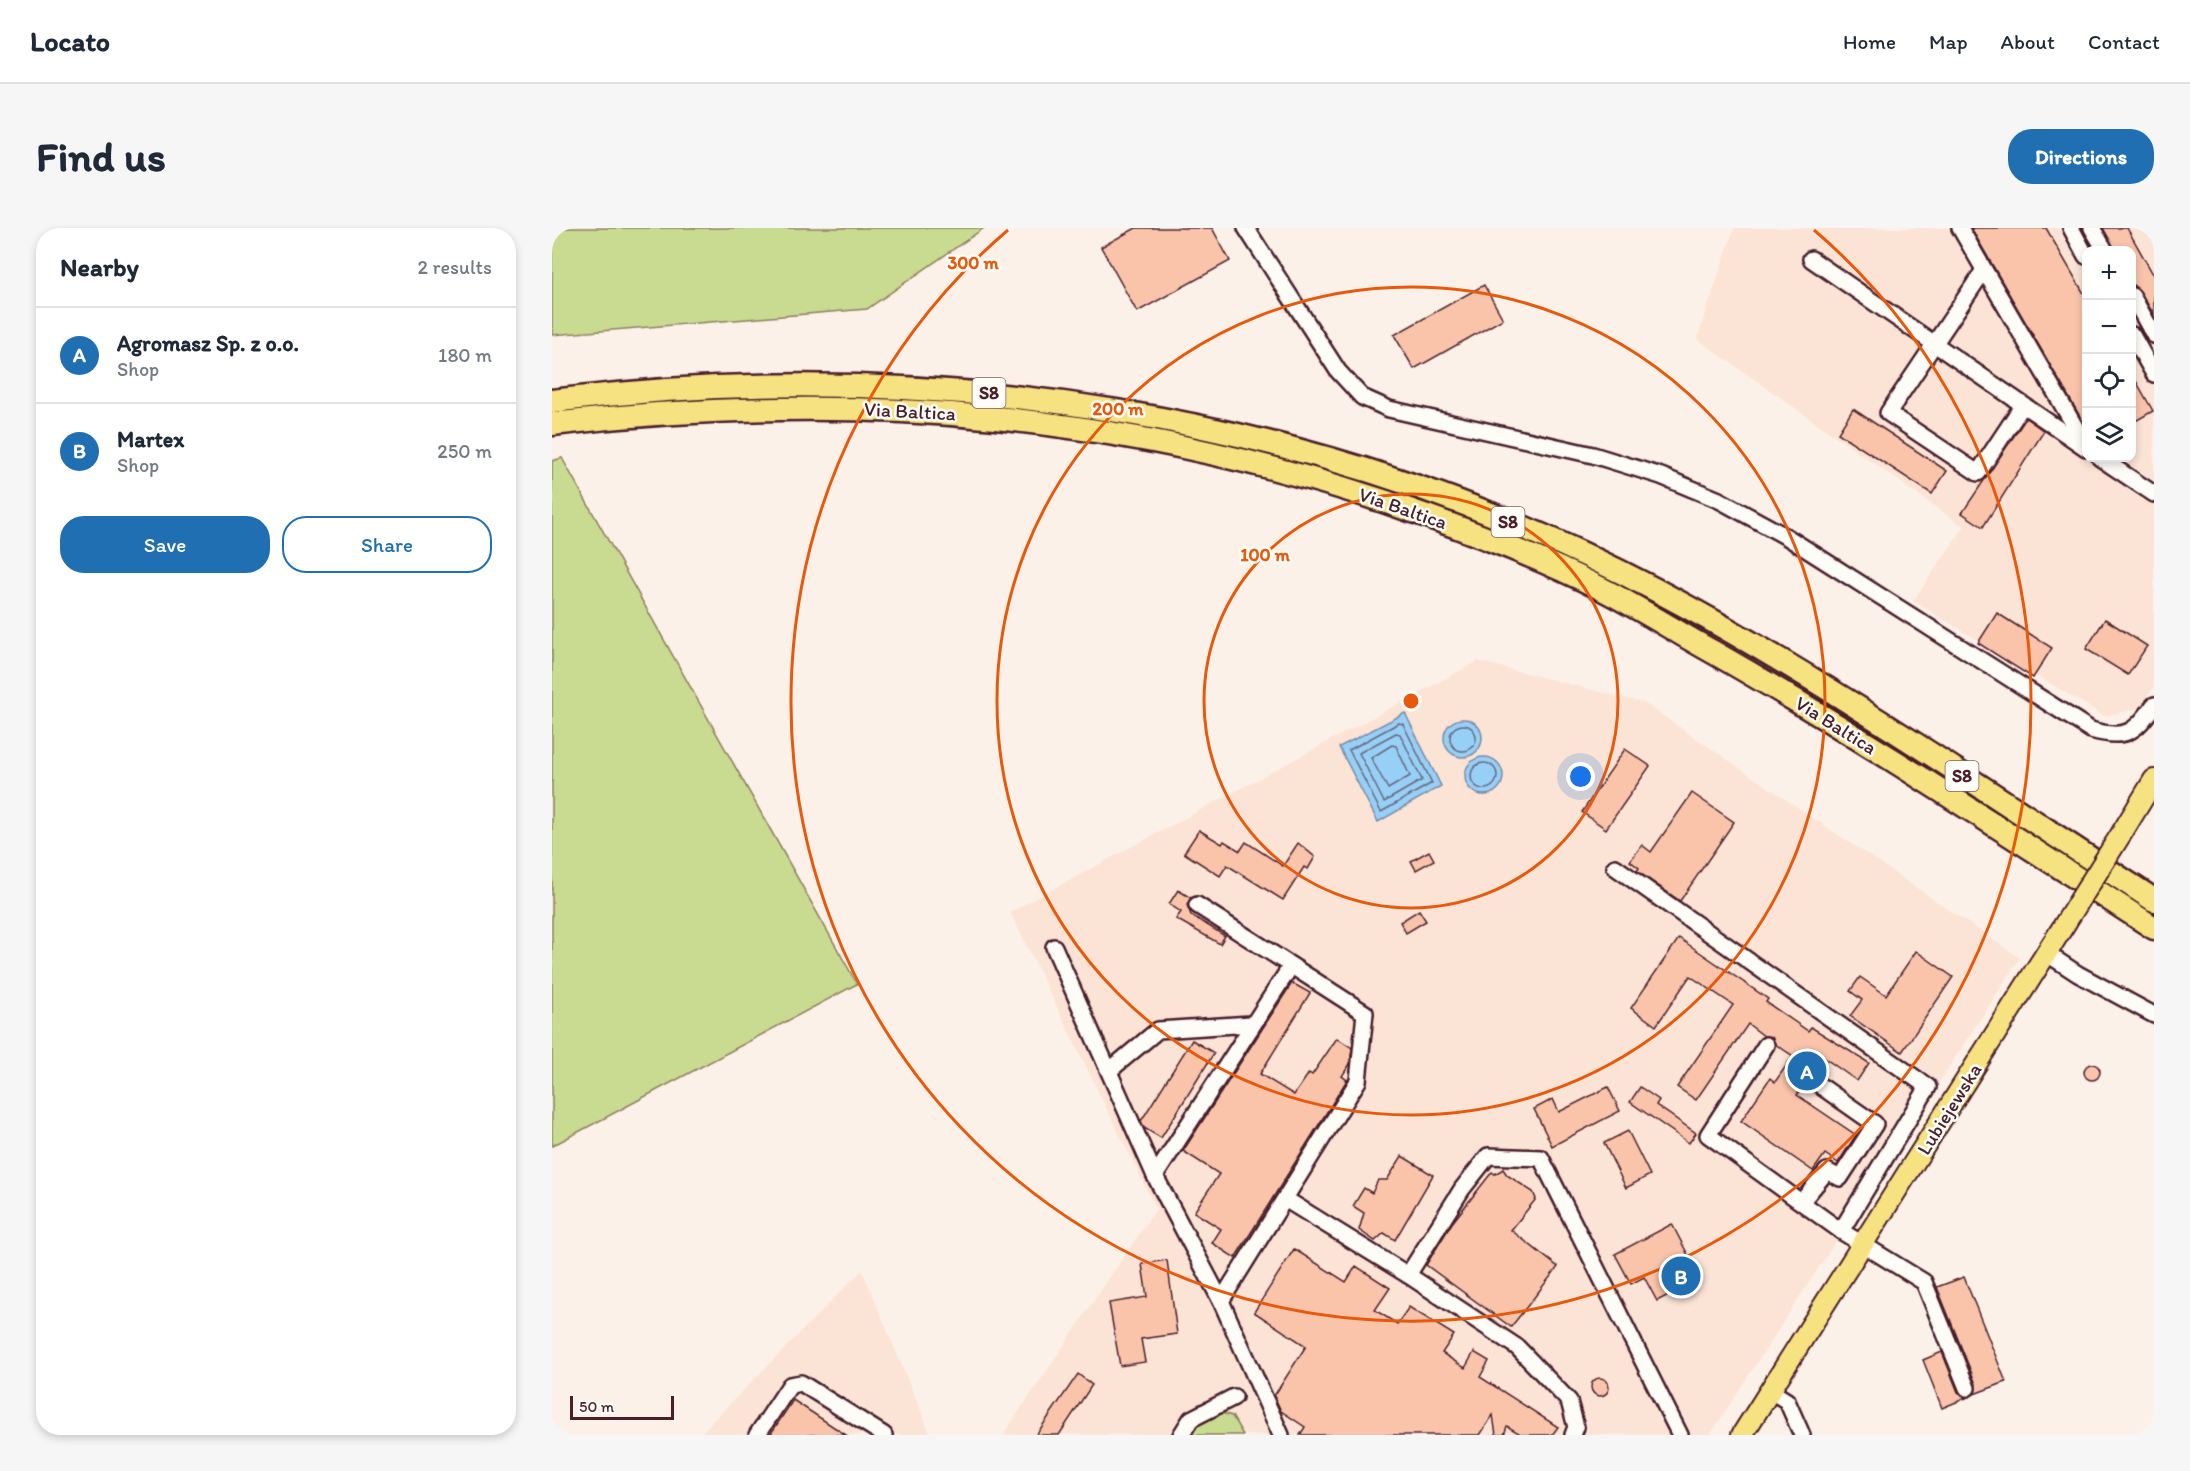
<!DOCTYPE html>
<html lang="en">
<head>
<meta charset="utf-8">
<style>
  body { margin:0; font-family:Itim,sans-serif; background:#f6f6f7; color:#1f2937 }
  .controls { position:absolute; right:18px; top:18px; display:grid; overflow:hidden; border-radius:12px; box-shadow:0 3px 9px #0003 }
  .controls button { width:54px; height:54px; display:grid; place-items:center; padding:0; border:0; border-bottom:2px solid #e0e1e3; background:#fff; color:#1f2937; font:30px sans-serif }
  .scale { position:absolute; left:18px; bottom:15px; width:104px; box-sizing:border-box; padding-left:6px; border:3px solid #4a1f2b; border-top:0; font-size:16px; line-height:21px; white-space:nowrap; color:#4a1f2b; -webkit-text-stroke:4px #fdfcf7; paint-order:stroke }
  .you { position:absolute; left:1029px; top:549px; width:21px; height:21px; margin:-15px; border:4px solid #fff; border-radius:50%; background:#1a73e8; box-shadow:0 0 0 9px #1a73e833 }
  .badge { display:grid; place-items:center; width:39px; height:39px; border-radius:50%; background:#1f6fb2; color:#fff; font-size:20px; font-weight:700 }
  .pin { position:absolute; translate:-50% -50%; border:3px solid #fff; box-shadow:0 2px 6px #0006 }
  .list { margin:0; padding:0; list-style:none }
  h2 { display:flex; justify-content:space-between; align-items:center; height:78px; margin:0; padding:0 24px; font-size:26px }
  h2 small { font-size:20px; font-weight:400; color:#747a83 }
  .list li { display:grid; grid-template-columns:39px 1fr auto; gap:18px; align-items:center; box-sizing:border-box; height:96px; padding:0 24px; border-top:2px solid #e0e1e3 }
  .list b { display:block; font-size:22px; white-space:nowrap }
  .list p { margin:0; font-size:20px; white-space:nowrap; color:#747a83 }
  .list em { font-size:20px; font-style:normal; color:#747a83 }
  .actions { display:flex; gap:12px; padding:18px 24px }
  .actions a { flex:1; padding:14px 0; border:2px solid #1f6fb2; border-radius:24px; text-align:center; font-size:21px; color:#1f6fb2 }
  .actions .main { background:#1f6fb2; color:#fff }
  .icon { flex:none; width:33px; height:33px; fill:none; stroke:currentColor; stroke-width:2; stroke-linecap:round; stroke-linejoin:round }
  .map { position:relative; flex:none; width:1602px; height:1207px; overflow:hidden; border-radius:24px }
  header { display:flex; align-items:center; gap:36px; box-sizing:border-box; height:84px; padding:0 30px; background:#fff; border-bottom:2px solid #e0e1e3 }
  header strong { font-size:28px }
  nav { display:flex; gap:33px; margin-inline-start:auto; font-size:21px }
  .intro { display:flex; align-items:center; justify-content:space-between; box-sizing:border-box; height:144px; padding:0 36px }
  h1 { margin:0; font-size:42px }
  .button { padding:15px 27px; border-radius:24px; background:#1f6fb2; color:#fff; font-size:21px; font-weight:700 }
  main { display:flex; gap:36px; padding:0 36px }
  aside { flex:1; background:#fff; border-radius:24px; box-shadow:0 3px 9px #0003 }
  .map>svg:first-child { display:block }
</style>
</head>
<body>
<header>
<strong>Locato</strong>
<nav><a>Home</a><a>Map</a><a>About</a><a>Contact</a></nav>
</header>
<div class="intro"><h1>Find us</h1><a class="button">Directions</a></div>
<main>
<aside>
<h2>Nearby<small>2 results</small></h2>
<ul class="list">
<li><span class="badge">A</span><div><b>Agromasz Sp. z o.o.</b><p>Shop</p></div><em>180 m</em></li>
<li><span class="badge">B</span><div><b>Martex</b><p>Shop</p></div><em>250 m</em></li>
</ul>
<div class="actions"><a class="main">Save</a><a>Share</a></div>
</aside>
<div class="map">
<svg width="1602" height="1207" viewBox="0 0 1602 1207">
  <rect width="100%" height="100%" fill="#fcf1e8"/>
  <filter id="ink" filterUnits="userSpaceOnUse"><feTurbulence type="fractalNoise" baseFrequency=".0167" numOctaves="2"/><feDisplacementMap in="SourceGraphic" scale="12" xChannelSelector="R" yChannelSelector="G"/><feConvolveMatrix kernelMatrix="1 2 1 2 8 2 1 2 1" color-interpolation-filters="sRGB"/></filter>
  <g filter="url(#ink)">
    <g fill="#fbe4d5" fill-rule="evenodd">
      <path d="M 1182,0 L 1602,0 L 1602,459 L 1588,480 L 1552,488 L 1361,373 L 1412,299 L 1145,111 ZM 1534,22 L 1580,22 L 1580,230 L 1534,230 Z"/>
      <path d="M 926,433 L 1092,475 L 1468,730 L 1158,1207 L 451,1207 L 604,981 L 458,684 Z"/>
      <path d="M 310,1042 L 379,1207 L 147,1207 Z"/>
    </g>
    <g fill="#c9db90" stroke="#8a7d5e" stroke-width="1.5">
      <path d="M 0,0 L 432,0 L 315,81 L 0,107 Z"/>
      <path d="M 10,230 L 305,756 L 0,918 L 0,233 Z"/>
      <path d="M 666,1184 L 680,1188 L 691,1207 L 636,1207 L 645,1195 L 663,1185 L 666,1188 Z"/>
    </g>
    <g fill="#97d0f6" stroke="#7889a5" stroke-width="1.5">
      <path d="M 853,485 L 889,558 L 826,594 L 787,519 Z"/>
      <circle cx="911" cy="510" r="19"/>
      <circle cx="932" cy="548" r="19"/>
    </g>
    <g fill="none" stroke-linecap="round" stroke-linejoin="round">
      <g stroke="#69667c" stroke-width="1.5">
        <path d="M 847,495 L 851,496 L 880,555 L 829,584 L 797,522 Z"/>
        <circle cx="911" cy="510" r="13"/>
        <path d="M 844,505 L 848,506 L 870,552 L 832,574 L 807,525 Z"/>
        <path d="M 840,517 L 844,518 L 858,548 L 836,561 L 819,530 Z"/>
        <circle cx="932" cy="548" r="13"/>
      </g>
    </g>
    <g fill="#f9c4aa" stroke="#4a1f2b" stroke-width="1.5">
      <path d="M 584,0 L 660,0 L 678,33 L 585,84 L 549,19 Z"/>
      <path d="M 1419,0 L 1494,0 L 1534,69 L 1534,199 Z"/>
      <path d="M 1551,0 L 1575,0 L 1602,48 L 1602,87 L 1588,63 L 1580,56 L 1580,22 L 1563,22 Z"/>
      <path d="M 932,57 L 951,91 L 862,141 L 842,107 Z"/>
      <path d="M 1580,146 L 1601,183 L 1580,195 Z"/>
      <path d="M 1301,181 L 1395,243 L 1380,266 L 1286,205 Z"/>
      <path d="M 1474,190 L 1492,203 L 1431,299 L 1410,285 Z"/>
      <path d="M 1445,385 L 1500,420 L 1481,450 L 1426,415 Z"/>
      <path d="M 1553,391 L 1595,418 L 1576,447 L 1534,421 Z"/>
      <path d="M 1073,521 L 1098,538 L 1054,601 L 1030,584 Z"/>
      <path d="M 1140,565 L 1182,594 L 1128,673 L 1085,643 L 1087,640 L 1078,633 L 1090,617 L 1099,624 Z"/>
      <path d="M 647,602 L 670,616 L 672,613 L 688,623 L 694,614 L 731,638 L 746,615 L 763,629 L 756,641 L 752,639 L 731,672 L 675,637 L 668,648 L 632,625 Z"/>
      <path d="M 877,623 L 882,632 L 864,642 L 859,633 Z"/>
      <path d="M 626,662 L 639,670 L 635,677 L 639,687 L 673,708 L 668,716 L 624,691 L 629,684 L 617,676 Z"/>
      <path d="M 867,682 L 874,693 L 854,705 L 848,694 Z"/>
      <path d="M 1127,710 L 1216,771 L 1214,774 L 1256,803 L 1259,799 L 1317,835 L 1305,853 L 1271,829 L 1245,867 L 1304,907 L 1286,935 L 1273,926 L 1261,943 L 1189,893 L 1218,850 L 1223,854 L 1241,828 L 1223,816 L 1220,809 L 1212,808 L 1196,796 L 1144,872 L 1125,859 L 1181,777 L 1138,748 L 1104,798 L 1079,780 Z"/>
      <path d="M 1364,723 L 1401,749 L 1350,824 L 1298,788 L 1310,772 L 1298,763 L 1308,749 L 1334,767 Z"/>
      <path d="M 740,755 L 758,765 L 708,846 L 742,867 L 757,845 L 760,847 L 785,810 L 800,820 L 798,836 L 790,848 L 795,852 L 683,1030 L 660,1015 L 669,1001 L 642,984 L 667,946 L 631,923 Z"/>
      <path d="M 640,812 L 662,825 L 609,910 L 592,900 L 589,893 Z"/>
      <circle cx="1540" cy="844" r="8"/>
      <path d="M 1056,859 L 1068,883 L 1000,918 L 982,881 L 1001,871 L 1007,884 Z"/>
      <path d="M 1088,859 L 1107,872 L 1104,877 L 1144,905 L 1137,915 L 1078,874 Z"/>
      <path d="M 1076,903 L 1098,947 L 1074,960 L 1052,915 Z"/>
      <path d="M 850,928 L 881,947 L 843,1012 L 832,1005 L 823,1013 L 807,1002 L 812,985 L 801,978 L 812,960 L 820,965 L 826,952 L 835,952 Z"/>
      <path d="M 951,941 L 955,947 L 981,964 L 984,971 L 959,1002 L 1006,1039 L 959,1099 L 874,1037 L 900,995 L 940,944 L 943,946 Z"/>
      <path d="M 1120,996 L 1136,1027 L 1125,1033 L 1138,1056 L 1105,1073 L 1092,1049 L 1079,1056 L 1063,1026 Z"/>
      <path d="M 742,1021 L 794,1054 L 804,1038 L 838,1060 L 823,1082 L 845,1096 L 857,1079 L 902,1107 L 890,1125 L 913,1140 L 922,1124 L 937,1133 L 928,1149 L 1006,1199 L 1000,1207 L 970,1207 L 955,1198 L 952,1207 L 944,1207 L 941,1187 L 928,1207 L 748,1207 L 753,1199 L 729,1183 L 722,1168 L 754,1118 L 702,1084 Z"/>
      <path d="M 615,1032 L 625,1106 L 589,1111 L 593,1134 L 568,1138 L 557,1075 L 595,1069 L 590,1036 Z"/>
      <path d="M 1412,1049 L 1454,1154 L 1422,1166 L 1424,1156 L 1385,1059 Z"/>
      <path d="M 1390,1124 L 1406,1164 L 1414,1170 L 1390,1180 L 1371,1132 Z"/>
      <path d="M 526,1146 L 540,1157 L 507,1207 L 484,1207 Z"/>
      <circle cx="1048" cy="1159" r="9"/>
      <path d="M 241,1172 L 294,1207 L 218,1207 Z"/>
    </g>
    <g fill="none" stroke-linecap="round" stroke-linejoin="round">
      <defs>
        <g id="minor">
          <path d="M 694,0 L 786,143 L 810,169 L 837,181 L 1041,227 L 1109,248 L 1167,272 L 1235,309 L 1539,502 C 1573,512 1583,505 1602,477"/>
          <path d="M 1408,0 L 1533,216"/>
          <path d="M 1519,0 L 1534,28"/>
          <path d="M 1540,0 L 1553,22"/>
          <path d="M 1259,31 L 1534,220"/>
          <path d="M 1432,42 L 1336,185 L 1426,245 L 1471,177"/>
          <path d="M 1580,68 L 1602,107"/>
          <path d="M 1580,107 L 1602,146"/>
          <path d="M 1548,230 L 1602,266"/>
          <path d="M 1063,639 L 1376,859 L 1289,1003"/>
          <path d="M 645,677 L 813,785 L 806,853 L 669,1073"/>
          <path d="M 502,719 L 603,948 L 669,1073 L 729,1207"/>
          <path d="M 1494,725 L 1526,746 L 1602,787"/>
          <path d="M 1214,817 L 1156,907 L 1289,1003 L 1372,1054 L 1415,1160"/>
          <path d="M 558,842 L 606,802 L 699,796"/>
          <path d="M 603,948 L 739,738"/>
          <path d="M 733,971 L 856,1047 L 965,1119 L 1017,1173 L 1024,1199 L 1021,1207"/>
          <path d="M 1250,973 L 1275,943 L 1288,950 L 1323,896 L 1270,859"/>
          <path d="M 856,1047 L 910,961 L 936,928 L 989,930 L 1128,1207"/>
          <path d="M 1219,1163 L 1235,1173 L 1250,1207"/>
          <path d="M 205,1207 L 238,1157 L 249,1155 L 332,1207"/>
          <path d="M 629,1207 L 639,1191 L 682,1169"/>
        </g>
        <g id="major">
          <path d="M 1571,603 L 1602,552"/>
          <path d="M 1190,1207 L 1514,694"/>
        </g>
        <g id="highway">
          <path d="M 0,173 C 375,126 765,184 1102,361 C 1275,452 1438,566 1602,672"/>
          <path d="M 0,196 C 303,161 583,184 872,287 C 931,308 991,331 1048,360 C 1086,379 1123,403 1161,424 C 1312,510 1456,606 1602,700"/>
        </g>
      </defs>
      <use href="#minor" stroke="#4a1f2b" stroke-width="20"/>
      <use href="#major" stroke="#4a1f2b" stroke-width="24"/>
      <use href="#highway" stroke="#4a1f2b" stroke-width="27"/>
      <use href="#minor" stroke="#fdfcf7" stroke-width="15"/>
      <use href="#major" stroke="#f7e281" stroke-width="20"/>
      <use href="#highway" stroke="#f7e281" stroke-width="22"/>
      <defs>
        <path id="major-bridge" d="M 1514,694 L 1571,603"/>
      </defs>
      <use href="#major-bridge" stroke="#4a1f2b" stroke-width="24" stroke-linecap="butt"/>
      <use href="#major-bridge" stroke="#f7e281" stroke-width="20"/>
    </g>
  </g>
  <g fill="none" stroke="#e8590c" stroke-width="3">
    <circle cx="859" cy="473" r="207"/>
    <circle cx="859" cy="473" r="414"/>
    <path d="M1262 2A620 620 0 1 1 456 2"/>
  </g>
  <g text-anchor="middle" stroke-width="5" stroke-linejoin="round" paint-order="stroke">
    <g fill="#fdfcf7" stroke="#806168" stroke-width="1.5">
      <rect x="420.5" y="150" width="33" height="30" rx="4.5"/>
      <rect x="939.5" y="279" width="33" height="30" rx="4.5"/>
      <rect x="1393.5" y="533" width="33" height="30" rx="4.5"/>
    </g>
    <g font-size="18" font-weight="bold" fill="#4a1f2b">
      <text x="437" y="171">S8</text>
      <text x="956" y="300">S8</text>
      <text x="1410" y="554">S8</text>
    </g>
    <g font-size="20" fill="#4a1f2b" stroke="#fdfcf7">
      <text transform="translate(358 183) rotate(3)" y="7">Via Baltica</text>
      <text transform="translate(851 280) rotate(19)" y="7">Via Baltica</text>
      <text transform="translate(1284 497) rotate(32)" y="7">Via Baltica</text>
      <text transform="translate(1397 881) rotate(-58)" y="7">Lubiejewska</text>
    </g>
  </g>
  <circle cx="859" cy="473" r="9" fill="#e8590c" stroke="#fdfcf7" stroke-width="3"/>
  <g font-size="18" text-anchor="middle" font-weight="bold" fill="#e8590c" stroke="#fdfcf7" stroke-width="5" stroke-linejoin="round" paint-order="stroke">
    <text x="421" y="41">300 m</text>
    <text x="566" y="187">200 m</text>
    <text x="713" y="333">100 m</text>
  </g>
</svg>
<div class="controls">
<button>+</button>
<button>−</button>
<button><svg class="icon" aria-label="locate" viewBox="0 0 24 24"><circle cx="12" cy="12" r="6"/><path d="M12 2v4M12 18v4M2 12h4M18 12h4"/></svg></button>
<button><svg class="icon" aria-label="layers" viewBox="0 0 24 24"><path d="M12 4l9 5-9 5-9-5zM3 14l9 5 9-5"/></svg></button>
</div>
<div class="scale">50 m</div>
<div class="you"></div>
<div class="pin badge" style="left:1255px;top:843px">A</div>
<div class="pin badge" style="left:1129px;top:1048px">B</div>
</div>
</main>
</body>
</html>
